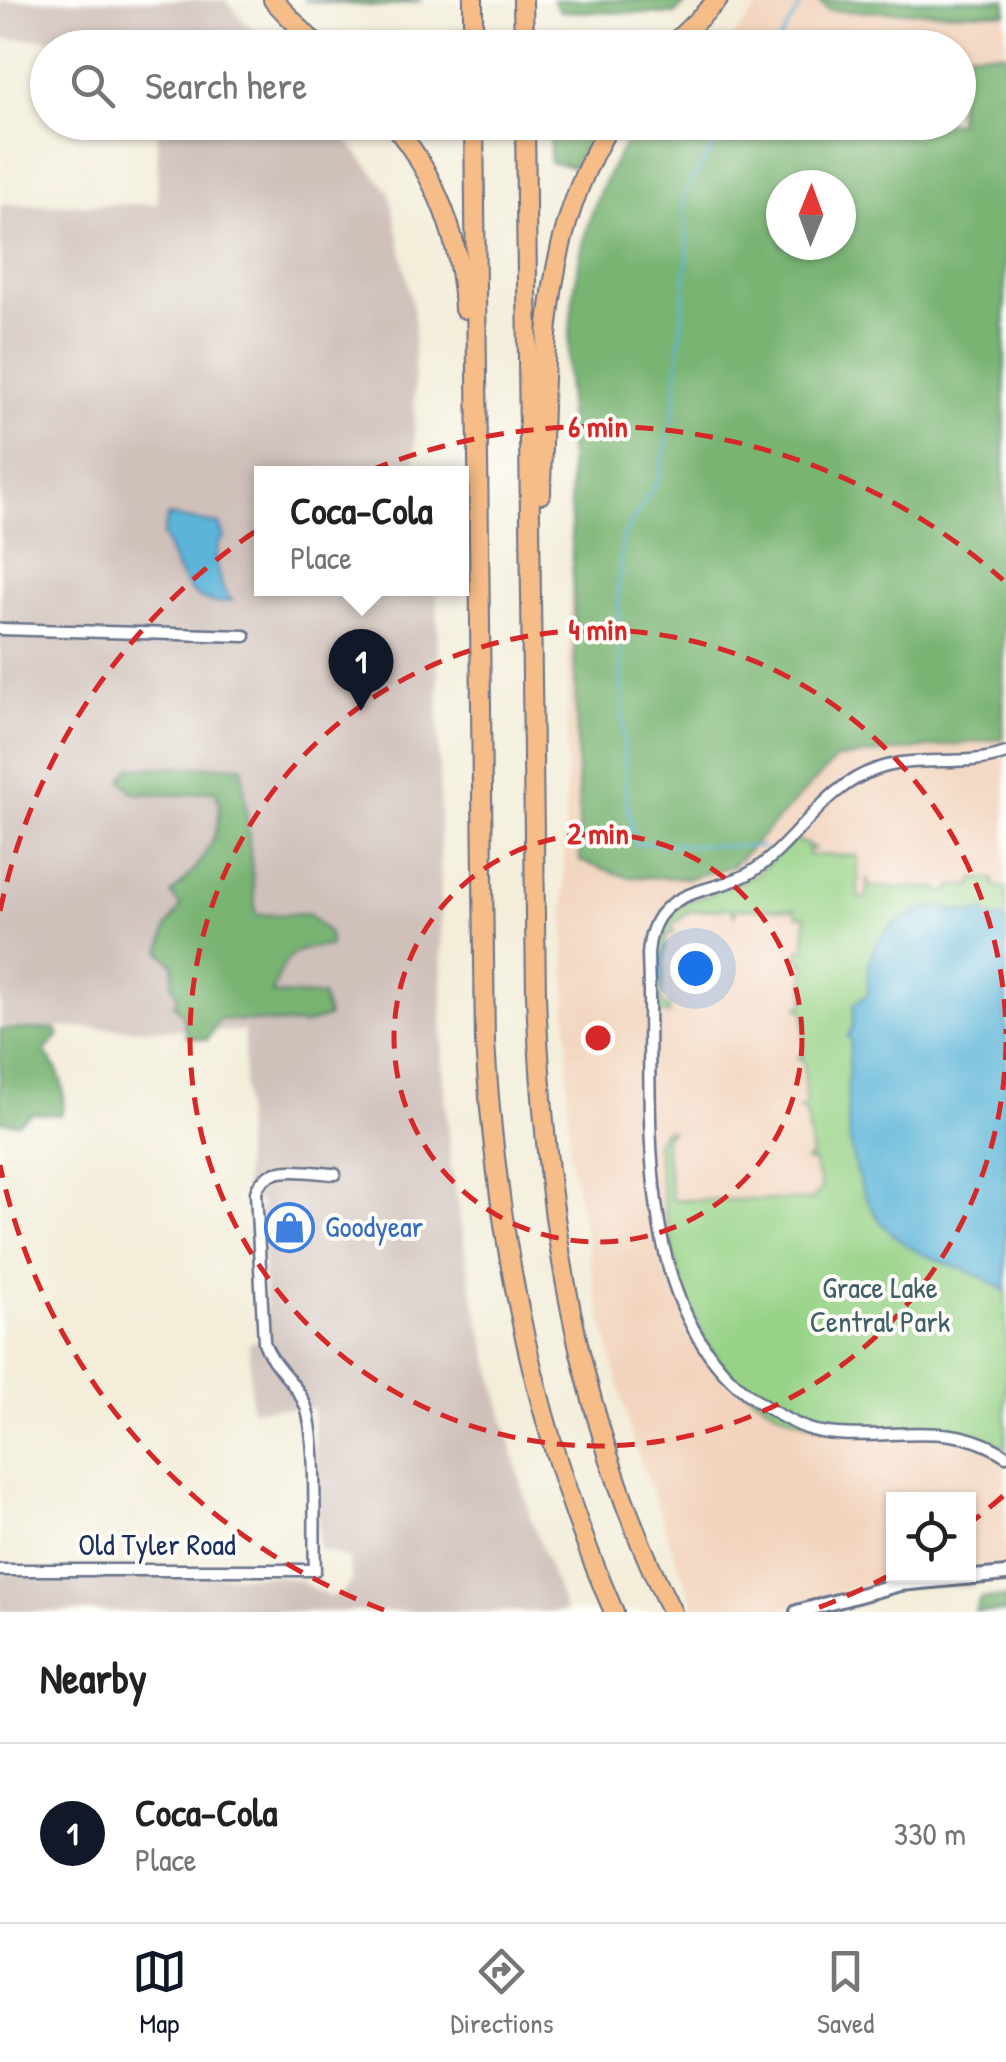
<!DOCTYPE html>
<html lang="en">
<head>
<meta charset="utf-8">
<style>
  body { margin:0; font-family:"Patrick Hand",sans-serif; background:#f2f2f2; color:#222 }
  .controls { position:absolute; right:30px; bottom:30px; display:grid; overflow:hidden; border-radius:0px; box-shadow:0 2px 8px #0004 }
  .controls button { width:90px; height:90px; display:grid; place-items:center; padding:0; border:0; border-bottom:2px solid #e0e0e0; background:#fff; color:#222; font:50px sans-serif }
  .compass { position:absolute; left:766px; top:170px; width:90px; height:90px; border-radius:50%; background:#fff; box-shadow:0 2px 8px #0004; rotate:1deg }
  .you { position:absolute; left:695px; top:968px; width:35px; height:35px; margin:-25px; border:8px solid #fff; border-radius:50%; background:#1a73e8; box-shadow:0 0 0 15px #1a73e833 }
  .badge { display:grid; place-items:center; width:65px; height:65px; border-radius:50%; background:#111827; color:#fff; font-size:32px; font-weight:700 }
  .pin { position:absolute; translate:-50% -82px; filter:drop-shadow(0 2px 5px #0008) }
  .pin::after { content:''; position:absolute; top:52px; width:35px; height:30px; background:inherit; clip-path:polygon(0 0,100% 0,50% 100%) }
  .popup { position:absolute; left:254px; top:466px; width:215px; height:130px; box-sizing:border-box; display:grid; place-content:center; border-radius:0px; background:#fff; filter:drop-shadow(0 2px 8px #0005); font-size:32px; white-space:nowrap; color:#767676 }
  .popup b { font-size:38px; color:#222 }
  .popup::after { content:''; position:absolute; left:50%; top:100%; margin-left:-20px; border:20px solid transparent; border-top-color:#fff }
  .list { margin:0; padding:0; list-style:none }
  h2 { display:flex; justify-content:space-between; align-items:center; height:130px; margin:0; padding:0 40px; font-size:42px }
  h2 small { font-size:32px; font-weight:400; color:#767676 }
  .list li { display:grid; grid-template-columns:65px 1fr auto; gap:30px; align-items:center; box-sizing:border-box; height:180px; padding:0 40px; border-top:2px solid #e0e0e0 }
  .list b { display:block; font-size:38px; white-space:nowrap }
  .list p { margin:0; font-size:32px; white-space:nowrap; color:#767676 }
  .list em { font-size:32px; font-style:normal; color:#767676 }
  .icon { flex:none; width:55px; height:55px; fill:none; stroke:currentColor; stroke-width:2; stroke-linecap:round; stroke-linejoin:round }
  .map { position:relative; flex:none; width:1006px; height:1612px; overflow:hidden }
  .search { position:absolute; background:#fff; box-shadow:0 2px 8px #0004; left:30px; right:30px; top:30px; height:110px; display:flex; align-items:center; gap:25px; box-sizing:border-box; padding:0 35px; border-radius:55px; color:#767676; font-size:38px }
  .sheet { height:310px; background:#fff }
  nav { display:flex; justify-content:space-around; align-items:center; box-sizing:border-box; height:140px; border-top:2px solid #e0e0e0; background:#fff; font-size:28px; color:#767676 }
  nav a { display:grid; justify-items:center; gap:5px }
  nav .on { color:#111827 }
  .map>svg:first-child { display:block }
</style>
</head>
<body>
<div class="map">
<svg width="1006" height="1612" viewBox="0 0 1006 1612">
  <rect width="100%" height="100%" fill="#fdfcf7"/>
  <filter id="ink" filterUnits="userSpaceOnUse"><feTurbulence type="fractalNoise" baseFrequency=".01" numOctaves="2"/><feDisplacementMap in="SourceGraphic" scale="20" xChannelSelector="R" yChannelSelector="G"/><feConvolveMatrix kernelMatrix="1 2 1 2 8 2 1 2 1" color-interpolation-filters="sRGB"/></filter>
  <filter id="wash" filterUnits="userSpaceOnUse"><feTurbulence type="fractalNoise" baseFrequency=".0048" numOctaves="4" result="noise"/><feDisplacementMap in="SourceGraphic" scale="40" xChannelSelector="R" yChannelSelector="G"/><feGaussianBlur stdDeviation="2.25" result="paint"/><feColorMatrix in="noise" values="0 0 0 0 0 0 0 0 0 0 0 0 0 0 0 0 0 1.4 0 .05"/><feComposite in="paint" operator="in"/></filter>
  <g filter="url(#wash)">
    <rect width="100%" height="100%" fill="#f3edd9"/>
    <path fill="#f2d4be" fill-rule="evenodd" d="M 765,0 L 1006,0 L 1006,1564 L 969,1567 L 968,1500 L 894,1500 L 894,1574 L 918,1575 L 875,1581 L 778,1612 L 696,1612 L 631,1435 L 595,1289 L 569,1149 L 564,869 L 576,334 L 663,123 L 958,122 L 958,48 L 725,47 ZM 781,185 L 841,185 L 841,245 L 781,245 Z"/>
    <g fill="#cfc0ba">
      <path d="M 0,0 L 225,0 L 268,47 L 159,47 L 158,40 L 0,39 Z"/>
      <path d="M 158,123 L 333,123 L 390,193 L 414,314 L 415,473 L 261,473 L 261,588 L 437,589 L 443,1067 L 451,1166 L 472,1290 L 500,1404 L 531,1520 L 566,1612 L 0,1612 L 0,1574 L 280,1576 L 300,1581 L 329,1597 L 340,1595 L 352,1581 L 348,1558 L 319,1549 L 313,1408 L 251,1409 L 249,1343 L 267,1338 L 260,1201 L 244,1201 L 244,1031 L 0,1026 L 0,205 L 157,204 Z"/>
    </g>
    <path fill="#97d286" stroke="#598072" stroke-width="2.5" d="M 795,839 L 816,849 L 808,849 L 808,855 L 858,856 L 858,898 L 867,898 L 867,877 L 870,887 L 938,888 L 939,892 L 950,892 L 950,886 L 972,886 L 973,879 L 994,879 L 995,887 L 1006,887 L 1006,1450 C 960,1415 910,1431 858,1430 C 696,1425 670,1271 656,1143 L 663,1130 L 671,1131 L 664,1137 L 672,1200 L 812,1200 L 822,1187 L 813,1162 L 806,1161 L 812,1156 L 806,1113 L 799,1109 L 806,1105 L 804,1061 L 797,1058 L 804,1055 L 804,1011 L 798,1008 L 805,1002 L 805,962 L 798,959 L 799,950 L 805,949 L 806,916 L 797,915 L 795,909 L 738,908 L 734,915 L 731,908 L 689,911 L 671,926 L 675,933 L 666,935 L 661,1005 L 669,1007 L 669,1015 L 652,1011 L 655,936 L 667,916 L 687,902 L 754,876 Z"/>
    <g fill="#79b473" stroke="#4a7268" stroke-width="2.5" fill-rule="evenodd">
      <path d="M 302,0 L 423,0 L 384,7 Z"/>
      <path d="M 553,0 L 689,0 L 674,14 L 560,11 Z"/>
      <path d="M 818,0 L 1006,0 L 1006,13 L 846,11 L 828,10 Z"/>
      <path d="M 959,52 L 1006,53 L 1003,739 L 837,758 L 733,866 L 689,878 L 627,877 L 580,861 L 567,370 C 573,277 582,198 640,123 L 958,122 ZM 781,185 L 841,185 L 841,245 L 781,245 Z"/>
      <path d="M 550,123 L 596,123 L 573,167 L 550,162 Z"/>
      <path d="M 242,766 L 256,915 L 309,914 L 329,934 L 330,946 C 290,947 284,958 272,994 L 322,996 L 328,1017 L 302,1025 L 220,1019 L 207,1040 L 187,1037 L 182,1013 L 174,1005 L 178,998 L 172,983 L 174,965 L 161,952 L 167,927 L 181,907 L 171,894 C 197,871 232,826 215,790 L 183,795 L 134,793 L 122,780 L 130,768 Z"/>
      <path d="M 0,1029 L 56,1029 L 59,1035 L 44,1052 C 59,1068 69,1092 61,1115 L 32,1113 L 17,1123 L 0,1121 Z"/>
      <path d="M 1006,1597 L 1006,1612 L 975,1612 L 980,1598 Z"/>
    </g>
    <g fill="#5cb5d9" stroke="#3c729c" stroke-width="2.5">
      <path d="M 168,516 L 219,524 L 224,538 C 210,545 217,588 232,600 C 188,613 176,568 163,535 Z"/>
      <path d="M 935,906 L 972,914 L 984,910 L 988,917 L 1006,920 L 1006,1292 C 980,1271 944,1265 915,1250 C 842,1211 843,1111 851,1041 L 847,1036 L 852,1029 L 854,1004 L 868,994 C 863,944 888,918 935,906 Z"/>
    </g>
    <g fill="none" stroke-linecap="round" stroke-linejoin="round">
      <g stroke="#5cb5d9" stroke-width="2.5">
        <path d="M 775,48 L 804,0"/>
        <path d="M 729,122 L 683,196 L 688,248 L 674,413 L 658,481 L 623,536 L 618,587 L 626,797 L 635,843 L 763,847"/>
      </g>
    </g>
  </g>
  <g filter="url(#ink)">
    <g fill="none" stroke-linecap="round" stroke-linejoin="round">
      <defs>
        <g id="minor">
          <path d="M 0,629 L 245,636"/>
          <path d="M 1006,753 C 964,768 919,754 877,769 C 822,787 799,841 753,871 C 726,889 685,887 663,912 C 652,924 649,940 648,955 C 655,1101 623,1318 766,1407 C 782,1417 802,1429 821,1432 C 885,1443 948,1416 1006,1456"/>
          <path d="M 0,1570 L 315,1570 C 313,1528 318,1443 306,1407 C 297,1382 272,1367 264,1342 L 256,1192 C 265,1161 310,1173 335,1174"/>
        </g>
        <path id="tertiary" d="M 797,1612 L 900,1584 L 1006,1574"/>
        <g id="motorway">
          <path d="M 273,0 L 319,48"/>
          <path d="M 473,0 L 473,48"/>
          <path d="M 523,0 L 524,48"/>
          <path d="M 669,48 L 718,0"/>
          <path d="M 391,122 C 436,174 461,241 464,309"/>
          <path d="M 474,122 L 485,1042 C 497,1240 534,1430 614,1612"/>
          <path d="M 525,122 L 536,995 C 544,1206 576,1421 672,1612"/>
          <path d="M 541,494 C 544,364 540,236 612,122"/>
        </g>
      </defs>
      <use href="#minor" stroke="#677289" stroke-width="15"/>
      <use href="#tertiary" stroke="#677289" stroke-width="18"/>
      <use href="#motorway" stroke="#677289" stroke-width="22"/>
      <use href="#minor" stroke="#fff" stroke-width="10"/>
      <use href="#tertiary" stroke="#fff" stroke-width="12"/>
      <use href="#motorway" stroke="#f7bd88" stroke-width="18"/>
    </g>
  </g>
  <g fill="none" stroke="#d62828" stroke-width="5" stroke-dasharray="18 12">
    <circle cx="598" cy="1038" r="204"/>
    <path d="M1006 1042A408 408 0 1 1 1006 1034"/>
    <path d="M1003 1496A611 611 0 0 1 970 1523M890 1575A611 611 0 0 1 812 1610M384 1610A611 611 0 0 1 0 1165M0 911A611 611 0 0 1 1003 580"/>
  </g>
  <defs>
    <symbol id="shop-ring" viewBox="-11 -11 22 22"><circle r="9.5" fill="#fdfcf7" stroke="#3f7fe0" stroke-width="1.5"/><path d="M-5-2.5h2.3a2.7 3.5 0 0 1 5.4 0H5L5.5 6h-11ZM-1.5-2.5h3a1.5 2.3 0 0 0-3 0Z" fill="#3f7fe0"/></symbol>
  </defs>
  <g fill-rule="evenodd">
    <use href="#shop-ring" x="262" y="1200" width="55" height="55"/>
  </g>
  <g text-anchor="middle" stroke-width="8" stroke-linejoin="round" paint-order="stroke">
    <g font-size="30" fill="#366cbe" stroke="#fdfcf7" text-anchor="start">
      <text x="325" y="1237">Goodyear</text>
    </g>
    <g font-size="30" fill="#40606a" stroke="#fdfcf7">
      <text x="880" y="1298">Grace Lake<tspan x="880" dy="34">Central Park</tspan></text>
    </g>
    <g font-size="30" fill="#1b2f5e" stroke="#fdfcf7">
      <text x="157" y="1555">Old Tyler Road</text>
    </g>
  </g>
  <circle cx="598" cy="1038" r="15" fill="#d62828" stroke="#fdfcf7" stroke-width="5"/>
  <g font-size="30" text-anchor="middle" font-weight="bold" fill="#d62828" stroke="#fdfcf7" stroke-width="8" stroke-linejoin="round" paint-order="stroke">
    <text x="598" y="437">6 min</text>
    <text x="598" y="640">4 min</text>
    <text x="598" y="844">2 min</text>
  </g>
</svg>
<div class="controls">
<button><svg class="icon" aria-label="locate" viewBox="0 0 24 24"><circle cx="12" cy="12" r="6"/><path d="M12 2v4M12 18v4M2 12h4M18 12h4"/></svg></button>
</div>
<svg class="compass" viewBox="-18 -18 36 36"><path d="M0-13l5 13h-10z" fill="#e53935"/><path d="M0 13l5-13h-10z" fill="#767676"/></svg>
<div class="you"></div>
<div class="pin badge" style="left:361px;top:711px">1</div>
<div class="popup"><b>Coca-Cola</b>Place</div>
<div class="search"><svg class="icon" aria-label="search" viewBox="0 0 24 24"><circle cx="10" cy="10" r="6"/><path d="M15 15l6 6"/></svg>Search here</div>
</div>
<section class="sheet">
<h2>Nearby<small></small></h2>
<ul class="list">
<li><span class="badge">1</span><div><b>Coca-Cola</b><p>Place</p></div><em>330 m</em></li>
</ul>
</section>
<nav>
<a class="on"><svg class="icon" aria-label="map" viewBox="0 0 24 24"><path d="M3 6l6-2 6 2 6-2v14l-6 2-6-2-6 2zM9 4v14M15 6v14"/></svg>Map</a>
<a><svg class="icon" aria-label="directions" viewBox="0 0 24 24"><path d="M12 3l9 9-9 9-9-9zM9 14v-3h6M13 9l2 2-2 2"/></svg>Directions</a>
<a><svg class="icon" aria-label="saved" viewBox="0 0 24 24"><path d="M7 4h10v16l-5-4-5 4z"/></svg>Saved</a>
</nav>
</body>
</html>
